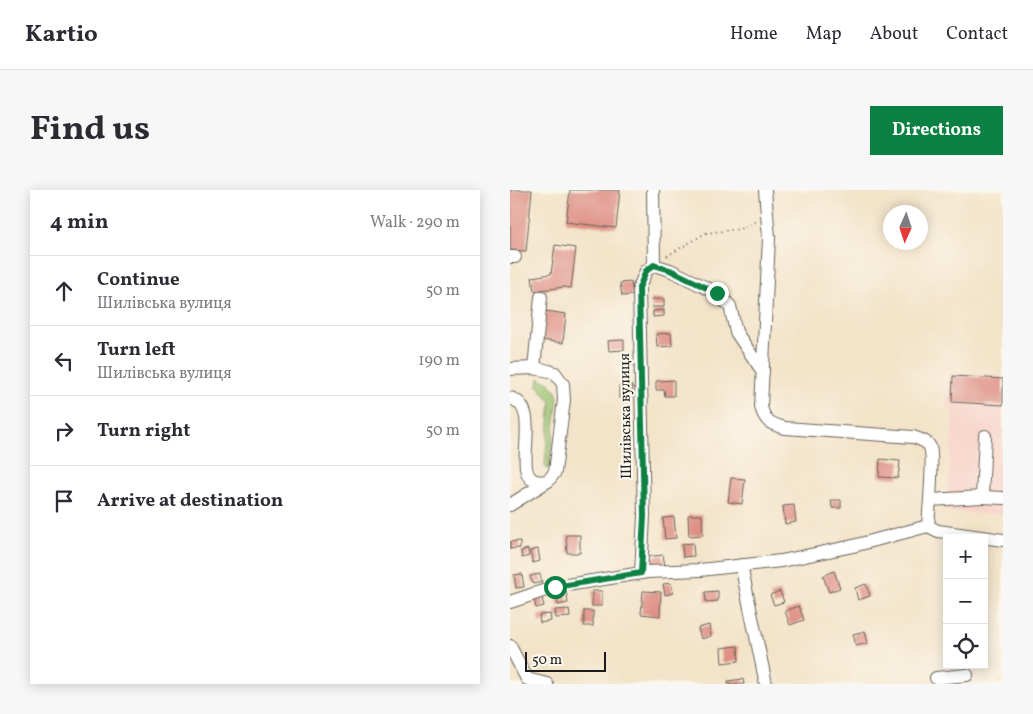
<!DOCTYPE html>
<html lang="en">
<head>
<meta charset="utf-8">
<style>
  body { margin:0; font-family:Vollkorn,serif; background:#f7f7f7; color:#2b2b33 }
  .controls { position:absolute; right:15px; bottom:15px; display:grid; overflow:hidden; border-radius:0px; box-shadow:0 2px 12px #0003 }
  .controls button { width:45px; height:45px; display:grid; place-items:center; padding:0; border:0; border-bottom:1px solid #e1e1e2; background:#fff; color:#2b2b33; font:25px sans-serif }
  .compass { position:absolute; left:373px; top:15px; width:45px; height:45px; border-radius:50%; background:#fff; box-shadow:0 2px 12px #0003; rotate:183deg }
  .scale { position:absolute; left:15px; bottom:12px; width:81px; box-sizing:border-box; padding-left:5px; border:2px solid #1c1c1c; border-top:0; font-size:14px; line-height:18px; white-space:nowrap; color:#1c1c1c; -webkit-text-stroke:4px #fbf7ec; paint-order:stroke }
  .stop { position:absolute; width:15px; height:15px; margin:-11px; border:4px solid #0b8043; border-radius:50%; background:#fff }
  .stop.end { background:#0b8043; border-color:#fff; box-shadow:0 1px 5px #0008 }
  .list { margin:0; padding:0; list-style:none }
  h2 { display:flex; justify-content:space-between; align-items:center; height:65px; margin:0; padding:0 20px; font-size:21px }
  h2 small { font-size:16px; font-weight:400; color:#7c7c81 }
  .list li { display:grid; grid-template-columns:32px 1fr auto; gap:15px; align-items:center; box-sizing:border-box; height:70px; padding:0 20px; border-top:1px solid #e1e1e2 }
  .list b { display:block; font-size:19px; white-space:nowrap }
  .list p { margin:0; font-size:16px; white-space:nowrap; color:#7c7c81 }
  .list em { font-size:16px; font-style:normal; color:#7c7c81 }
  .icon { flex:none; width:28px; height:28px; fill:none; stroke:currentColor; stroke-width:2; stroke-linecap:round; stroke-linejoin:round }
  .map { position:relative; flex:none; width:493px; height:494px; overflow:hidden; border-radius:0px }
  header { display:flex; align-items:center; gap:30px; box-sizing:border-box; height:70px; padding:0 25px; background:#fff; border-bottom:1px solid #e1e1e2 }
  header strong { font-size:24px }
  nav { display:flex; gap:28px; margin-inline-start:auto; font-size:18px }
  .intro { display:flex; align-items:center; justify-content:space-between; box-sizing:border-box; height:120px; padding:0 30px }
  h1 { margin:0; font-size:35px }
  .button { padding:12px 22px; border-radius:0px; background:#0b8043; color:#fff; font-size:18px; font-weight:700 }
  main { display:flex; gap:30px; padding:0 30px }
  aside { flex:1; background:#fff; border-radius:0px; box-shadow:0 2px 12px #0003 }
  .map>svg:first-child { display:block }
</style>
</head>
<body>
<header>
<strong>Kartio</strong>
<nav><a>Home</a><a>Map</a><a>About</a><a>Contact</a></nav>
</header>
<div class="intro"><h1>Find us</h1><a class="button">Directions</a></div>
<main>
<aside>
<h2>4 min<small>Walk · 290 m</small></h2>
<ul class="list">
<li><svg class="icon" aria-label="ahead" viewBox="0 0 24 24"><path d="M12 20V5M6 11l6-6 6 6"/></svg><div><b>Continue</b><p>Шилівська вулиця</p></div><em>50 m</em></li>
<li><svg class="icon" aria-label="left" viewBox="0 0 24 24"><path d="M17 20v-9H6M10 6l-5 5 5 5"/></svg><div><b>Turn left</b><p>Шилівська вулиця</p></div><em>190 m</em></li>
<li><svg class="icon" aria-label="right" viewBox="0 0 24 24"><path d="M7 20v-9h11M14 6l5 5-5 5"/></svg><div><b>Turn right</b></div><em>50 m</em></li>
<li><svg class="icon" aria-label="arrive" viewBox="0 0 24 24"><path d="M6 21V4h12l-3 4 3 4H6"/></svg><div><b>Arrive at destination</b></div></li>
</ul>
</aside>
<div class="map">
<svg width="493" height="494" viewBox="0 0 493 494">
  <rect width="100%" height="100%" fill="#fbf7ec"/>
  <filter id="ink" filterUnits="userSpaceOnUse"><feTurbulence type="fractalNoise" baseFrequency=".02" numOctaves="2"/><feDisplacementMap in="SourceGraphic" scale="10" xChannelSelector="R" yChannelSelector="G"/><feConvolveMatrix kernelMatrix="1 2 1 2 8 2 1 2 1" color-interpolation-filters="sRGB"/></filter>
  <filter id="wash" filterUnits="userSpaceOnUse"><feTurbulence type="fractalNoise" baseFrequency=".0096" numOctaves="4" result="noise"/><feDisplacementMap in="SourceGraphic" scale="20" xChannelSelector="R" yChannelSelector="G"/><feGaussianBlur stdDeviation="1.12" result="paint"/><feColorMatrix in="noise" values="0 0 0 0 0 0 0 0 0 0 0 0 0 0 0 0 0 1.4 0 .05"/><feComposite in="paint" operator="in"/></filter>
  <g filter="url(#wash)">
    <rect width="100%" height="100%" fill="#f3e3c8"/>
    <path fill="#f7d1c6" d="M 439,184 L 493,187 L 493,324 L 437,322 L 443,219 L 436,218 Z"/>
    <path fill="#9bc26e" stroke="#5c6f45" d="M 29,188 C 38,191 45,197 48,207 L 39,279 L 36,278 L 35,274 L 41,212 L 28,196 Z"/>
    <g id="blocks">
      <g fill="#de8d83">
        <path d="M 0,0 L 22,0 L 16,61 L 0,60 Z"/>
        <path d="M 60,0 L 110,0 L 106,38 L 56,32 Z"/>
        <path d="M 45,55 L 66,58 L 61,98 L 54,97 L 24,101 L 22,87 L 41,84 Z"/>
        <path d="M 121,92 L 123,105 L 112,106 L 110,93 Z"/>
        <path d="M 141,109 L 154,109 L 154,117 L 142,117 Z"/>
        <path d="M 154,120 L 154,126 L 143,127 L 143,121 Z"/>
        <path d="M 36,121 L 56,124 L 53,153 L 32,150 Z"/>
        <path d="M 161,143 L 162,156 L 147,157 L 146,144 Z"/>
        <path d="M 114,150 L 114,160 L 99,161 L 98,151 Z"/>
        <path d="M 443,186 L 493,189 L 493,215 L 442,212 Z"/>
        <path d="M 164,190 L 164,206 L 155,206 L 154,200 L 146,200 L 146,191 Z"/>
        <rect x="109" y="196" width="13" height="12"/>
        <path d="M 370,269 L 390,271 L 388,288 L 369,287 Z"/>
        <path d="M 221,288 L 235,289 L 232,314 L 218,312 Z"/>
        <path d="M 321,310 L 331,310 L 331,318 L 322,318 Z"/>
        <path d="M 284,315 L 286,332 L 275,334 L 273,316 Z"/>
        <path d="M 178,325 L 192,325 L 193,345 L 179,346 Z"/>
        <path d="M 164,327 L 166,348 L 155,349 L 153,328 Z"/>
        <path d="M 56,345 L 70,345 L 70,363 L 57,363 Z"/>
        <path d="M 10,351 L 10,358 L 0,359 L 0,352 Z"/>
        <path d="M 183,353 L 184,366 L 173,367 L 172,354 Z"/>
        <path d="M 18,359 L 19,366 L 12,368 L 11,361 Z"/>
        <path d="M 28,359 L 30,371 L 23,373 L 20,361 Z"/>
        <path d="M 153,365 L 155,376 L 137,379 L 135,367 Z"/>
        <path d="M 324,381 L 330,398 L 319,402 L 313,386 Z"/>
        <path d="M 12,384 L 14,397 L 6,398 L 4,385 Z"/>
        <path d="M 30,384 L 32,392 L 23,394 L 20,386 Z"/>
        <path d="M 161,393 L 163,403 L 155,405 L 153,394 Z"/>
        <path d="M 356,394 L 360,406 L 348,410 L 345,398 Z"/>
        <rect x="82" y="401" width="10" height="15"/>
        <path d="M 133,401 L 151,402 L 150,426 L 131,424 Z"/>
        <path d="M 208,401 L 208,411 L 196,412 L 195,402 Z"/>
        <path d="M 270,401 L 274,412 L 264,415 L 260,405 Z"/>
        <path d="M 56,402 L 58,413 L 48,415 L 46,404 Z"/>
        <path d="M 31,405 L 34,416 L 26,418 L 24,407 Z"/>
        <path d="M 289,416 L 294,430 L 280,435 L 275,421 Z"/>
        <path d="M 59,419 L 60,427 L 46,428 L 45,420 Z"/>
        <rect x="74" y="421" width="9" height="15"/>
        <path d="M 40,424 L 41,431 L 30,433 L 29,425 Z"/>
        <path d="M 199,435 L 201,446 L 191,449 L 188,438 Z"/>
        <path d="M 355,441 L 358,453 L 346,456 L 343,444 Z"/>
        <path d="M 228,456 L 229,471 L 212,473 L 211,458 Z"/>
        <path d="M 233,489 L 234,494 L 218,494 L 218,491 Z"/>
      </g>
    </g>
  </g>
  <g filter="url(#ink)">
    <use href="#blocks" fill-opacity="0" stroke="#676258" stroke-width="1"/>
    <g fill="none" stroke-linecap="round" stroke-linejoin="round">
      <defs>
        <g id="minor">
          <path d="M 143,0 L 144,75"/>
          <path d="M 255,0 L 259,48 L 251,217 C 255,232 261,234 275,238 L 403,247 C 409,249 417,251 420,257 C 424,266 419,322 418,336 L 428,341 L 493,350"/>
          <path d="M 0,67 L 5,67"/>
          <path d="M 144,75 L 160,80 L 207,103 L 220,116 L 226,142 L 253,182"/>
          <path d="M 24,178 L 31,107"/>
          <path d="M 0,179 L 24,178 L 39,181 L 45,183 L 53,194 L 54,210 L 45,282 L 38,291 L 0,315"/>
          <path d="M 0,208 C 35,217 0,285 26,291 C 30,292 35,291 38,291"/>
          <path d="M 472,307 L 493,308"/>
          <path d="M 420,310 L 472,307 L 475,246"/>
          <path d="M 231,375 L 256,494"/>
          <path d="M 131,383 L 134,326 L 129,98 L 136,81 L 144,75"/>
          <path d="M 0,412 L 45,397 L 137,382 L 190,380 L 271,371 L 343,356 L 418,336"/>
          <path d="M 0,456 L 17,489 L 37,494"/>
          <path d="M 426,488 L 457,485"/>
        </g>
      </defs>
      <use href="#minor" stroke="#676258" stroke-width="14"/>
      <path stroke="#676258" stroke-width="2" stroke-dasharray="1 4" stroke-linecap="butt" d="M 157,66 L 196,43 L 230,39 L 246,31"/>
      <use href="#minor" stroke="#fff" stroke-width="12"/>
    </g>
  </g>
  <g fill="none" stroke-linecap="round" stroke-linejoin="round" filter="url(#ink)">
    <path stroke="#0b8043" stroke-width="6" d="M 45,397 L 131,383 L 134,326 L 129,98 L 136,81 L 144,75 L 160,80 L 207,103"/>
  </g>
  <g text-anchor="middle" stroke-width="4.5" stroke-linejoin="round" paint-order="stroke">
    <g font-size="15" fill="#1c1c1c" stroke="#fbf7ec">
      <text transform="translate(115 226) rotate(-91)" y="5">Шилівська вулиця</text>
    </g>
  </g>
</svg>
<div class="controls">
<button>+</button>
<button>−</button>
<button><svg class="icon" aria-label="locate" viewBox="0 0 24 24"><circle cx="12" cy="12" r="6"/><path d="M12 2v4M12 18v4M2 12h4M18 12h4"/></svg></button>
</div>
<svg class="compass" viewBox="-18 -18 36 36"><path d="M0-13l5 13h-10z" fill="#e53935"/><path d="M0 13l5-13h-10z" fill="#7c7c81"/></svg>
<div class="scale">50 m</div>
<div class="stop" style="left:45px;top:397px"></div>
<div class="stop end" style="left:207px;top:103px"></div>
</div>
</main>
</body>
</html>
